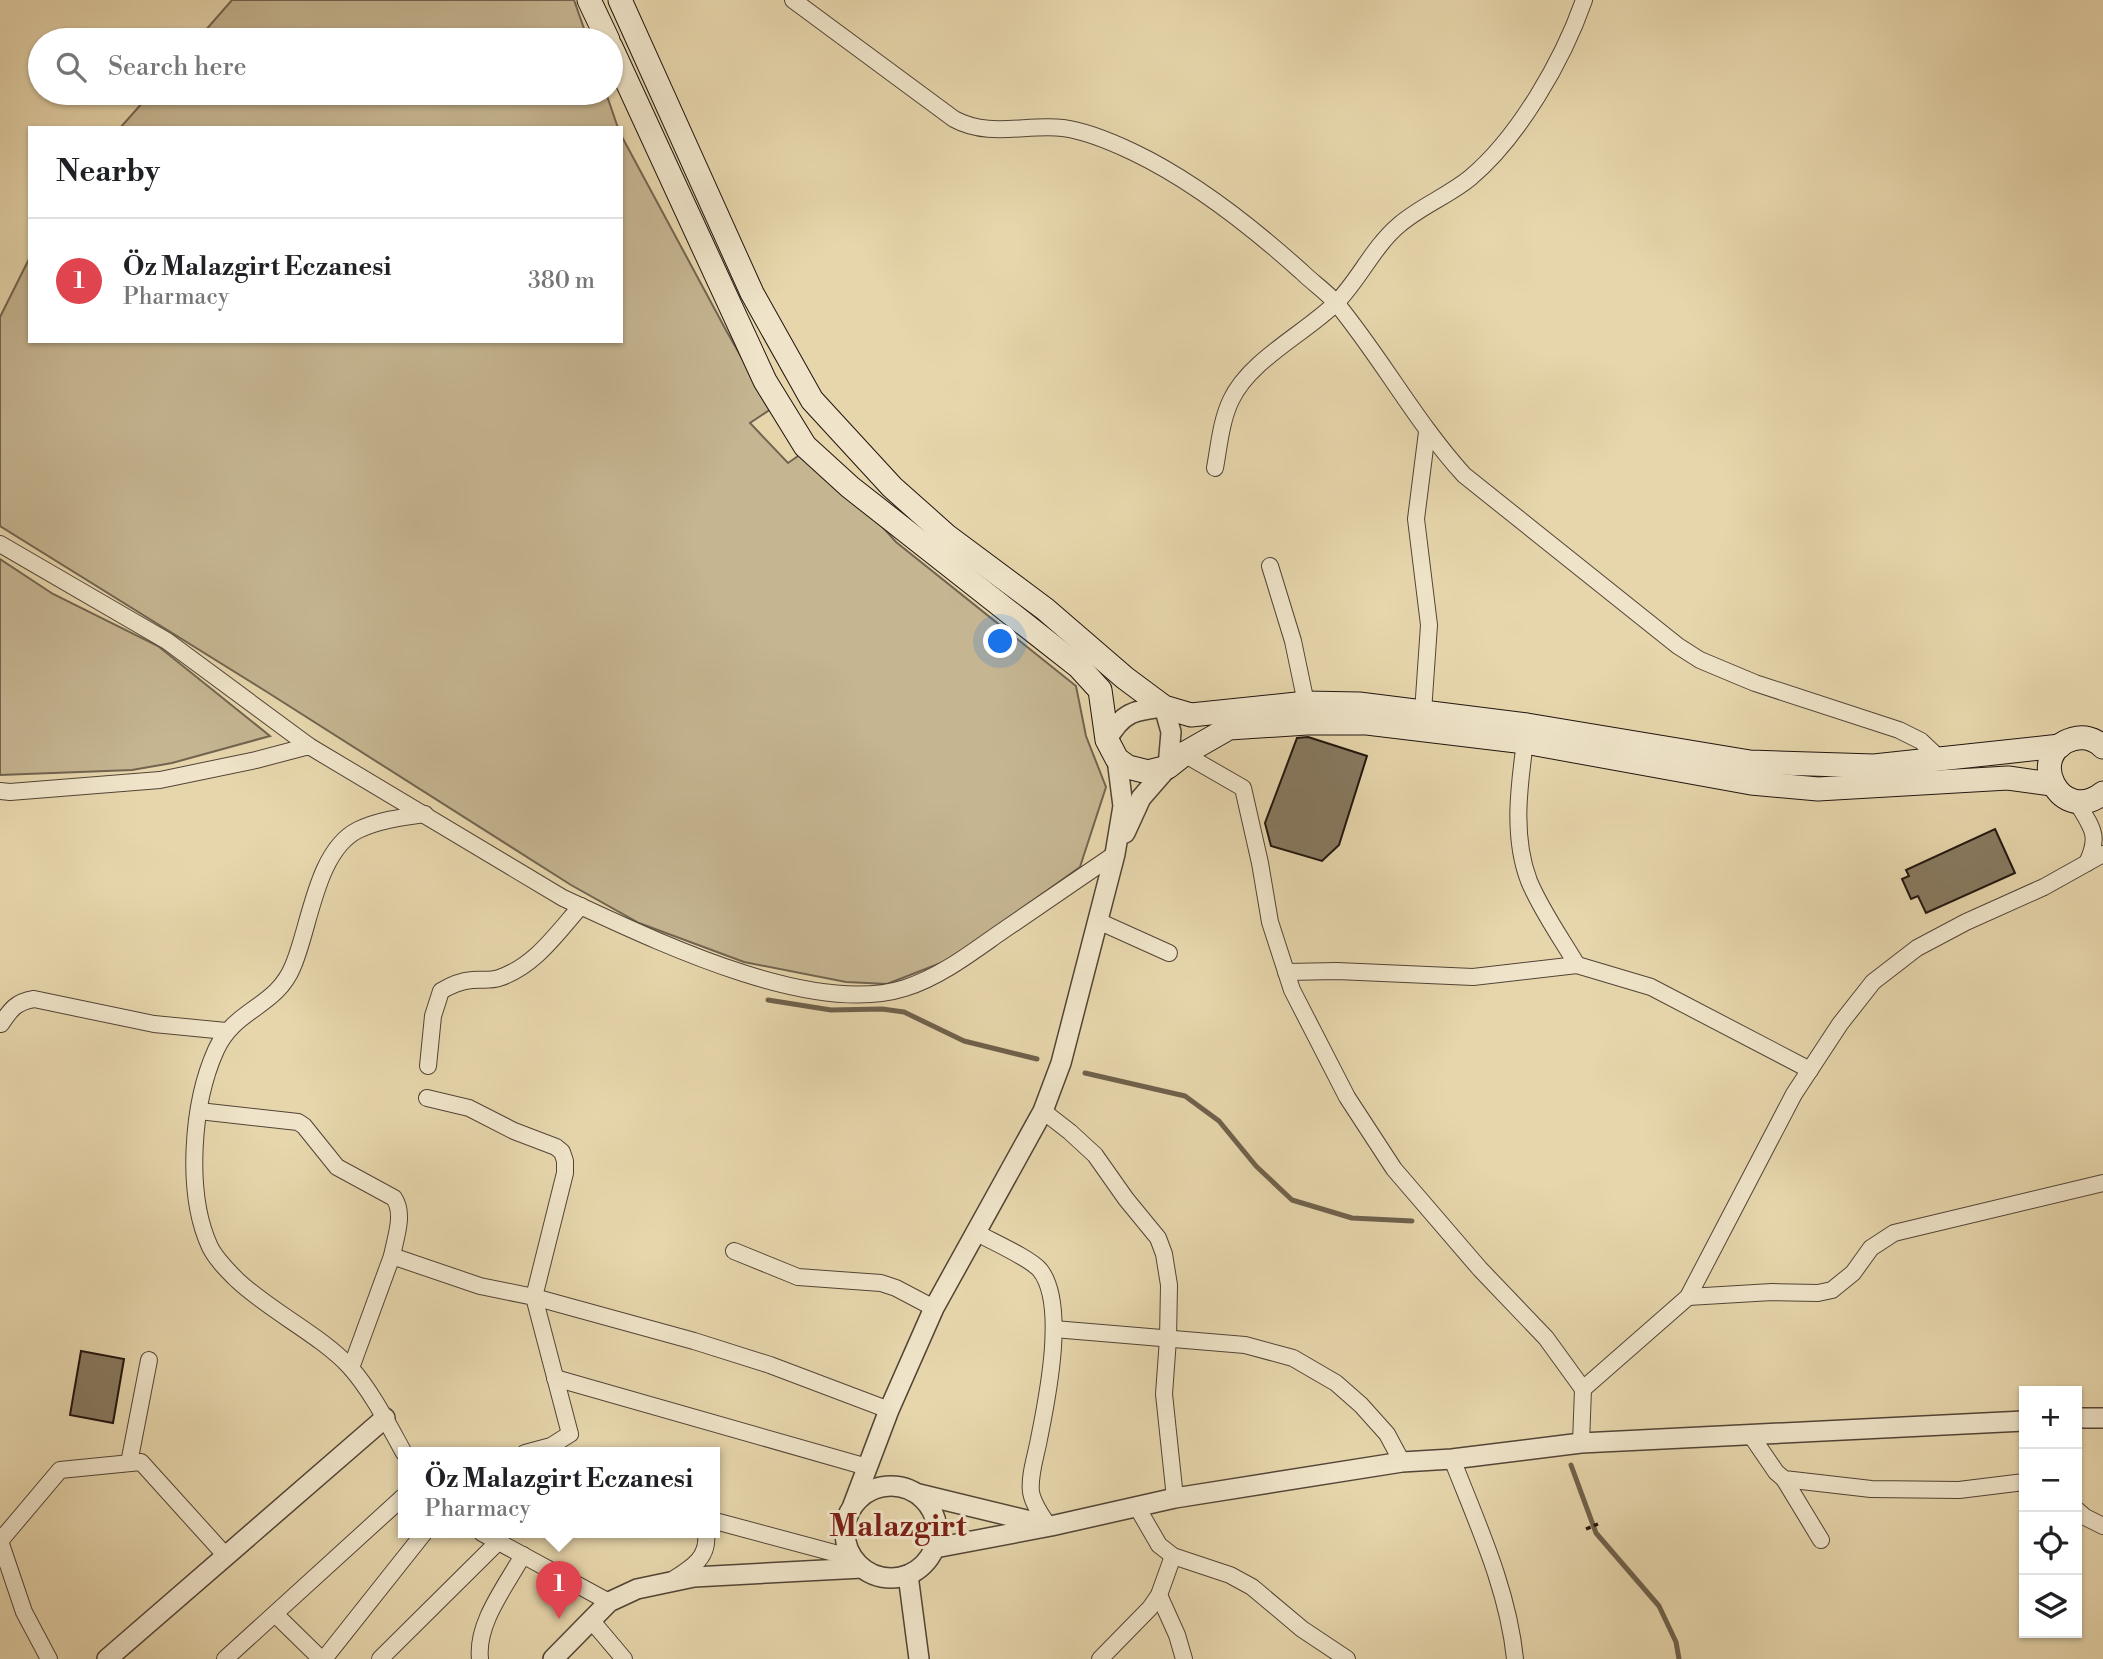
<!DOCTYPE html>
<html lang="en">
<head>
<meta charset="utf-8">
<style>
  body { margin:0; font-family:"Libre Bodoni",serif; background:#f2f2f2; color:#202124 }
  .controls { position:absolute; right:21px; bottom:21px; display:grid; overflow:hidden; border-radius:0px; box-shadow:0 2px 5px #0004 }
  .controls button { width:63px; height:63px; display:grid; place-items:center; padding:0; border:0; border-bottom:2px solid #e0e0e0; background:#fff; color:#202124; font:35px sans-serif }
  .you { position:absolute; left:1001px; top:642px; width:24px; height:24px; margin:-18px; border:5px solid #fff; border-radius:50%; background:#1a73e8; box-shadow:0 0 0 10px #1a73e833 }
  .badge { display:grid; place-items:center; width:46px; height:46px; border-radius:50%; background:#2563eb; color:#fff; font-size:23px; font-weight:700 }
  .pin { position:absolute; translate:-50% -58px; filter:drop-shadow(0 2px 4px #0008) }
  .pin::after { content:''; position:absolute; top:37px; width:24px; height:21px; background:inherit; clip-path:polygon(0 0,100% 0,50% 100%) }
  .popup { position:absolute; left:398px; top:1447px; width:322px; height:91px; box-sizing:border-box; display:grid; place-content:center; border-radius:0px; background:#fff; filter:drop-shadow(0 2px 5px #0005); font-size:23px; white-space:nowrap; color:#757577 }
  .popup b { font-size:26px; color:#202124 }
  .popup::after { content:''; position:absolute; left:50%; top:100%; margin-left:-14px; border:14px solid transparent; border-top-color:#fff }
  .list { margin:0; padding:0; list-style:none }
  h2 { display:flex; justify-content:space-between; align-items:center; height:91px; margin:0; padding:0 28px; font-size:30px }
  h2 small { font-size:23px; font-weight:400; color:#757577 }
  .list li { display:grid; grid-template-columns:46px 1fr auto; gap:21px; align-items:center; box-sizing:border-box; height:126px; padding:0 28px; border-top:2px solid #e0e0e0 }
  .list b { display:block; font-size:26px; white-space:nowrap }
  .list p { margin:0; font-size:23px; white-space:nowrap; color:#757577 }
  .list em { font-size:23px; font-style:normal; color:#757577 }
  .icon { flex:none; width:38px; height:38px; fill:none; stroke:currentColor; stroke-width:2; stroke-linecap:round; stroke-linejoin:round }
  .map { position:relative; flex:none; width:2103px; height:1659px; overflow:hidden }
  .search { position:absolute; background:#fff; box-shadow:0 2px 5px #0004; left:28px; top:28px; width:595px; height:77px; display:flex; align-items:center; gap:18px; box-sizing:border-box; padding:0 24px; border-radius:38px; color:#757577; font-size:26px }
  .panel { position:absolute; background:#fff; box-shadow:0 2px 5px #0004; left:28px; top:126px; width:595px; height:217px; border-radius:0px }
  .map>svg:first-child { display:block }
</style>
</head>
<body>
<div class="map">
<svg width="2103" height="1659" viewBox="0 0 2103 1659">
  <rect width="100%" height="100%" fill="#e7d6ac"/>
  <filter id="stains"><feTurbulence type="fractalNoise" baseFrequency=".00286" numOctaves="4"/><feColorMatrix values="0 0 0 0 .2 0 0 0 0 .09 0 0 0 0 .02 0 0 0 .5 -.17"/></filter>
  <radialGradient id="worn" r=".72"><stop offset=".6" stop-color="#630" stop-opacity="0"/><stop offset="1" stop-color="#630" stop-opacity=".3"/></radialGradient>
  <g fill="#c5b591" stroke="#726450" stroke-width="2">
    <path d="M 232,0 L 574,0 L 588,40 L 197,40 Z"/>
    <path d="M 151,93 L 606,93 L 618,128 L 120,128 Z"/>
    <path d="M 621,135 L 727,332 L 771,409 L 750,423 L 788,463 L 811,447 L 896,542 L 1076,686 L 1086,736 L 1106,787 L 1080,867 L 951,959 L 887,984 L 846,982 L 744,962 L 639,923 L 571,885 L 267,692 L 0,526 L 0,317 L 30,257 L 30,341 L 621,341 Z"/>
    <path d="M 0,559 L 53,594 L 158,646 L 270,736 L 172,763 L 132,770 L 0,775 Z"/>
  </g>
  <g fill="none" stroke-linecap="round" stroke-linejoin="round">
    <g stroke="#6f614c" stroke-width="5">
      <path d="M 768,1000 L 831,1010 L 882,1009 L 904,1012 L 964,1041 L 1037,1059"/>
      <path d="M 1085,1073 L 1185,1096 L 1219,1121 L 1256,1166 L 1292,1200 L 1352,1218 L 1412,1221"/>
      <path d="M 1571,1465 L 1596,1533 L 1659,1606 L 1676,1642 L 1679,1659"/>
    </g>
  </g>
  <g fill="#877960" stroke="#20140e" stroke-width="2">
    <path d="M 1308,737 L 1367,756 L 1339,845 L 1322,861 L 1271,846 L 1265,823 L 1297,738 Z"/>
    <path d="M 1995,829 L 2015,873 L 1926,913 L 1918,896 L 1911,899 L 1902,879 L 1909,876 L 1906,870 Z"/>
    <path d="M 81,1351 L 124,1359 L 113,1423 L 70,1415 Z"/>
  </g>
  <g fill="none" stroke-linecap="round" stroke-linejoin="round">
    <defs>
      <g id="minor">
        <path d="M 793,0 L 954,119 C 989,138 1025,124 1063,128 C 1086,131 1112,142 1133,152 C 1194,181 1252,227 1302,272 C 1313,283 1327,292 1337,304 C 1382,359 1416,422 1464,475 L 1678,646 L 1700,660 L 1755,683 L 1899,730 L 1921,741 L 1939,758"/>
        <path d="M 1215,468 C 1219,446 1221,421 1231,400 C 1250,360 1304,334 1336,303 C 1359,280 1373,247 1399,225 C 1421,206 1448,196 1470,178 C 1519,137 1563,60 1584,0"/>
        <path d="M 0,544 L 167,641 L 309,746"/>
        <path d="M 1270,566 L 1293,641 L 1306,703"/>
        <path d="M 1423,712 L 1429,625 L 1416,519 L 1427,432"/>
        <path d="M 1525,742 C 1519,786 1512,837 1529,881 C 1541,910 1561,938 1577,965 L 1651,987 L 1810,1070"/>
        <path d="M 1177,750 L 1243,788 L 1260,863 L 1270,922 L 1292,990 L 1347,1097 L 1394,1169 L 1480,1269 L 1546,1338 L 1583,1389"/>
        <path d="M 0,791 L 10,792 L 160,780 L 256,760 L 309,746 L 563,898 C 650,938 811,1018 905,988 C 940,977 971,953 1001,932 C 1039,906 1077,880 1115,854"/>
        <path d="M 2076,801 C 2091,827 2101,834 2087,863"/>
        <path d="M 1098,921 L 1169,953"/>
        <path d="M 1286,972 L 1337,971 L 1473,977 L 1577,965"/>
        <path d="M 1,1024 C 11,1009 16,1002 34,999 L 154,1024 L 226,1031"/>
        <path d="M 428,1066 L 433,1016 L 441,991 C 451,985 460,981 472,980 C 481,979 490,981 499,978 C 535,966 557,933 581,906"/>
        <path d="M 427,1098 L 469,1108 L 514,1131 L 556,1147 L 562,1152 L 565,1161 L 565,1173 L 534,1297 L 570,1434 L 551,1446 L 525,1453"/>
        <path d="M 199,1111 L 298,1122 L 304,1126 L 337,1167 L 394,1198 C 405,1214 395,1239 392,1256"/>
        <path d="M 1043,1111 L 1070,1132 L 1095,1155 L 1126,1199 L 1158,1238 L 1164,1254 L 1169,1285 L 1168,1339 L 1164,1394 L 1175,1498"/>
        <path d="M 975,1232 C 991,1241 1030,1258 1040,1270 C 1067,1304 1047,1399 1039,1439 C 1036,1456 1029,1475 1031,1492 C 1033,1504 1041,1515 1048,1525"/>
        <path d="M 734,1251 L 798,1277 L 881,1283 L 896,1288 L 934,1308"/>
        <path d="M 1688,1297 L 1772,1292 L 1818,1293 L 1832,1290 L 1853,1273 L 1871,1248 L 1894,1233 L 2103,1183"/>
        <path d="M 1054,1329 L 1245,1345 L 1293,1358 L 1336,1383 L 1361,1405 L 1387,1434 L 1402,1462"/>
        <path d="M 351,1368 L 392,1256 L 480,1286 L 534,1297 L 694,1341 L 770,1365 L 889,1410"/>
        <path d="M 555,1378 L 867,1467"/>
        <path d="M 1750,1434 L 1776,1472 L 1784,1479 L 1871,1489 L 1959,1490 L 2024,1482"/>
        <path d="M 1581,1443 L 1583,1389 L 1688,1297 L 1794,1094 L 1840,1024 L 1873,982 L 1917,948 L 1966,922 L 2044,887 L 2103,854"/>
        <path d="M 404,1453 C 388,1424 372,1392 350,1367 C 319,1334 271,1312 237,1280 C 227,1270 216,1259 210,1247 C 185,1193 192,1103 216,1050 C 235,1008 276,1008 293,966 C 310,927 316,851 358,830 C 379,820 403,817 425,814"/>
        <path d="M 1452,1459 C 1477,1523 1508,1589 1515,1659"/>
        <path d="M 129,1463 L 149,1360"/>
        <path d="M 1784,1479 L 1821,1540"/>
        <path d="M 1137,1507 L 1159,1545 L 1173,1556 L 1230,1575 L 1252,1587 L 1302,1629 L 1347,1659"/>
        <path d="M 2077,1510 L 2085,1517 L 2103,1526"/>
        <path d="M 715,1521 L 853,1558"/>
        <path d="M 482,1533 L 609,1602"/>
        <path d="M 674,1579 C 693,1567 709,1557 706,1533"/>
        <path d="M 1159,1595 L 1177,1635 L 1184,1659"/>
        <path d="M 275,1614 L 321,1659"/>
        <path d="M 591,1620 L 624,1659"/>
        <path d="M 49,1659 L 24,1612 L 0,1541 L 60,1470 L 141,1462 L 226,1556"/>
        <path d="M 225,1659 L 403,1497"/>
        <path d="M 324,1659 L 424,1533"/>
        <path d="M 380,1659 L 498,1542"/>
        <path d="M 480,1659 C 476,1623 506,1586 523,1555"/>
        <path d="M 1100,1659 L 1150,1608 L 1159,1595 L 1173,1556"/>
      </g>
      <g id="tertiary">
        <path d="M 1107,740 C 1122,712 1135,710 1164,707 L 1171,732 L 1168,767 L 1141,798 L 1125,833"/>
        <path d="M 2077,1418 L 2103,1418"/>
        <circle cx="891" cy="1532" r="46"/>
        <path d="M 919,1494 L 1043,1524"/>
        <path d="M 853,1505 L 889,1410 L 934,1308 L 1043,1111 L 1061,1063 L 1115,854 L 1123,806 L 1117,759"/>
        <path d="M 935,1548 L 1051,1526 L 1175,1498 L 1402,1462 L 1452,1459 L 1581,1443 L 2024,1421"/>
        <path d="M 908,1575 L 919,1659"/>
        <path d="M 107,1659 L 385,1418"/>
        <path d="M 553,1659 L 609,1602 L 637,1589 L 694,1577 L 862,1568"/>
      </g>
      <g id="secondary">
        <path d="M 589,0 L 608,40"/>
        <path d="M 620,0 L 752,293 L 812,400 L 892,487 L 947,536 L 1045,609 L 1125,678 L 1164,707 L 1191,715 L 1306,703 L 1359,704 L 1527,725 L 1750,762 L 1874,766 L 2060,746"/>
        <path d="M 611,47 L 765,381 L 805,446 L 850,487 L 1079,667 L 1100,690 L 1107,740 L 1117,759 L 1128,767 L 1148,772 L 1168,767 L 1187,752 L 1229,728 L 1307,723 L 1367,723 L 1525,742 L 1751,783 L 1818,789 L 2008,778 L 2052,784"/>
        <path d="M 2103,747 C 2095,739 2084,736 2073,739 C 2024,753 2060,827 2103,793"/>
      </g>
    </defs>
    <use href="#minor" stroke="#524436" stroke-width="18"/>
    <use href="#tertiary" stroke="#524436" stroke-width="22"/>
    <use href="#secondary" stroke="#20140e" stroke-width="25"/>
    <path stroke="#20140e" stroke-width="3.5" stroke-dasharray="5 3.5" stroke-linecap="butt" d="M 1586,1529 L 1598,1524"/>
    <use href="#minor" stroke="#efe4c9" stroke-width="16"/>
    <use href="#tertiary" stroke="#efe4c9" stroke-width="19"/>
    <use href="#secondary" stroke="#efe4c9" stroke-width="23"/>
  </g>
  <g text-anchor="middle" stroke-width="6" stroke-linejoin="round" paint-order="stroke">
    <g font-size="30" font-weight="bold" fill="#7a1f14" stroke="#efe4c9">
      <text x="898" y="1536">Malazgirt</text>
    </g>
  </g>
  <rect width="100%" height="100%" filter="url(#stains)"/>
  <rect width="100%" height="100%" fill="url(#worn)"/>
</svg>
<div class="controls">
<button>+</button>
<button>−</button>
<button><svg class="icon" aria-label="locate" viewBox="0 0 24 24"><circle cx="12" cy="12" r="6"/><path d="M12 2v4M12 18v4M2 12h4M18 12h4"/></svg></button>
<button><svg class="icon" aria-label="layers" viewBox="0 0 24 24"><path d="M12 4l9 5-9 5-9-5zM3 14l9 5 9-5"/></svg></button>
</div>
<div class="you"></div>
<div class="pin badge" style="left:559px;top:1619px;background:#e0444e">1</div>
<div class="popup"><b>Öz Malazgirt Eczanesi</b>Pharmacy</div>
<div class="search"><svg class="icon" aria-label="search" viewBox="0 0 24 24"><circle cx="10" cy="10" r="6"/><path d="M15 15l6 6"/></svg>Search here</div>
<section class="panel">
<h2>Nearby<small></small></h2>
<ul class="list">
<li><span class="badge" style="background:#e0444e">1</span><div><b>Öz Malazgirt Eczanesi</b><p>Pharmacy</p></div><em>380 m</em></li>
</ul>
</section>
</div>
</body>
</html>
